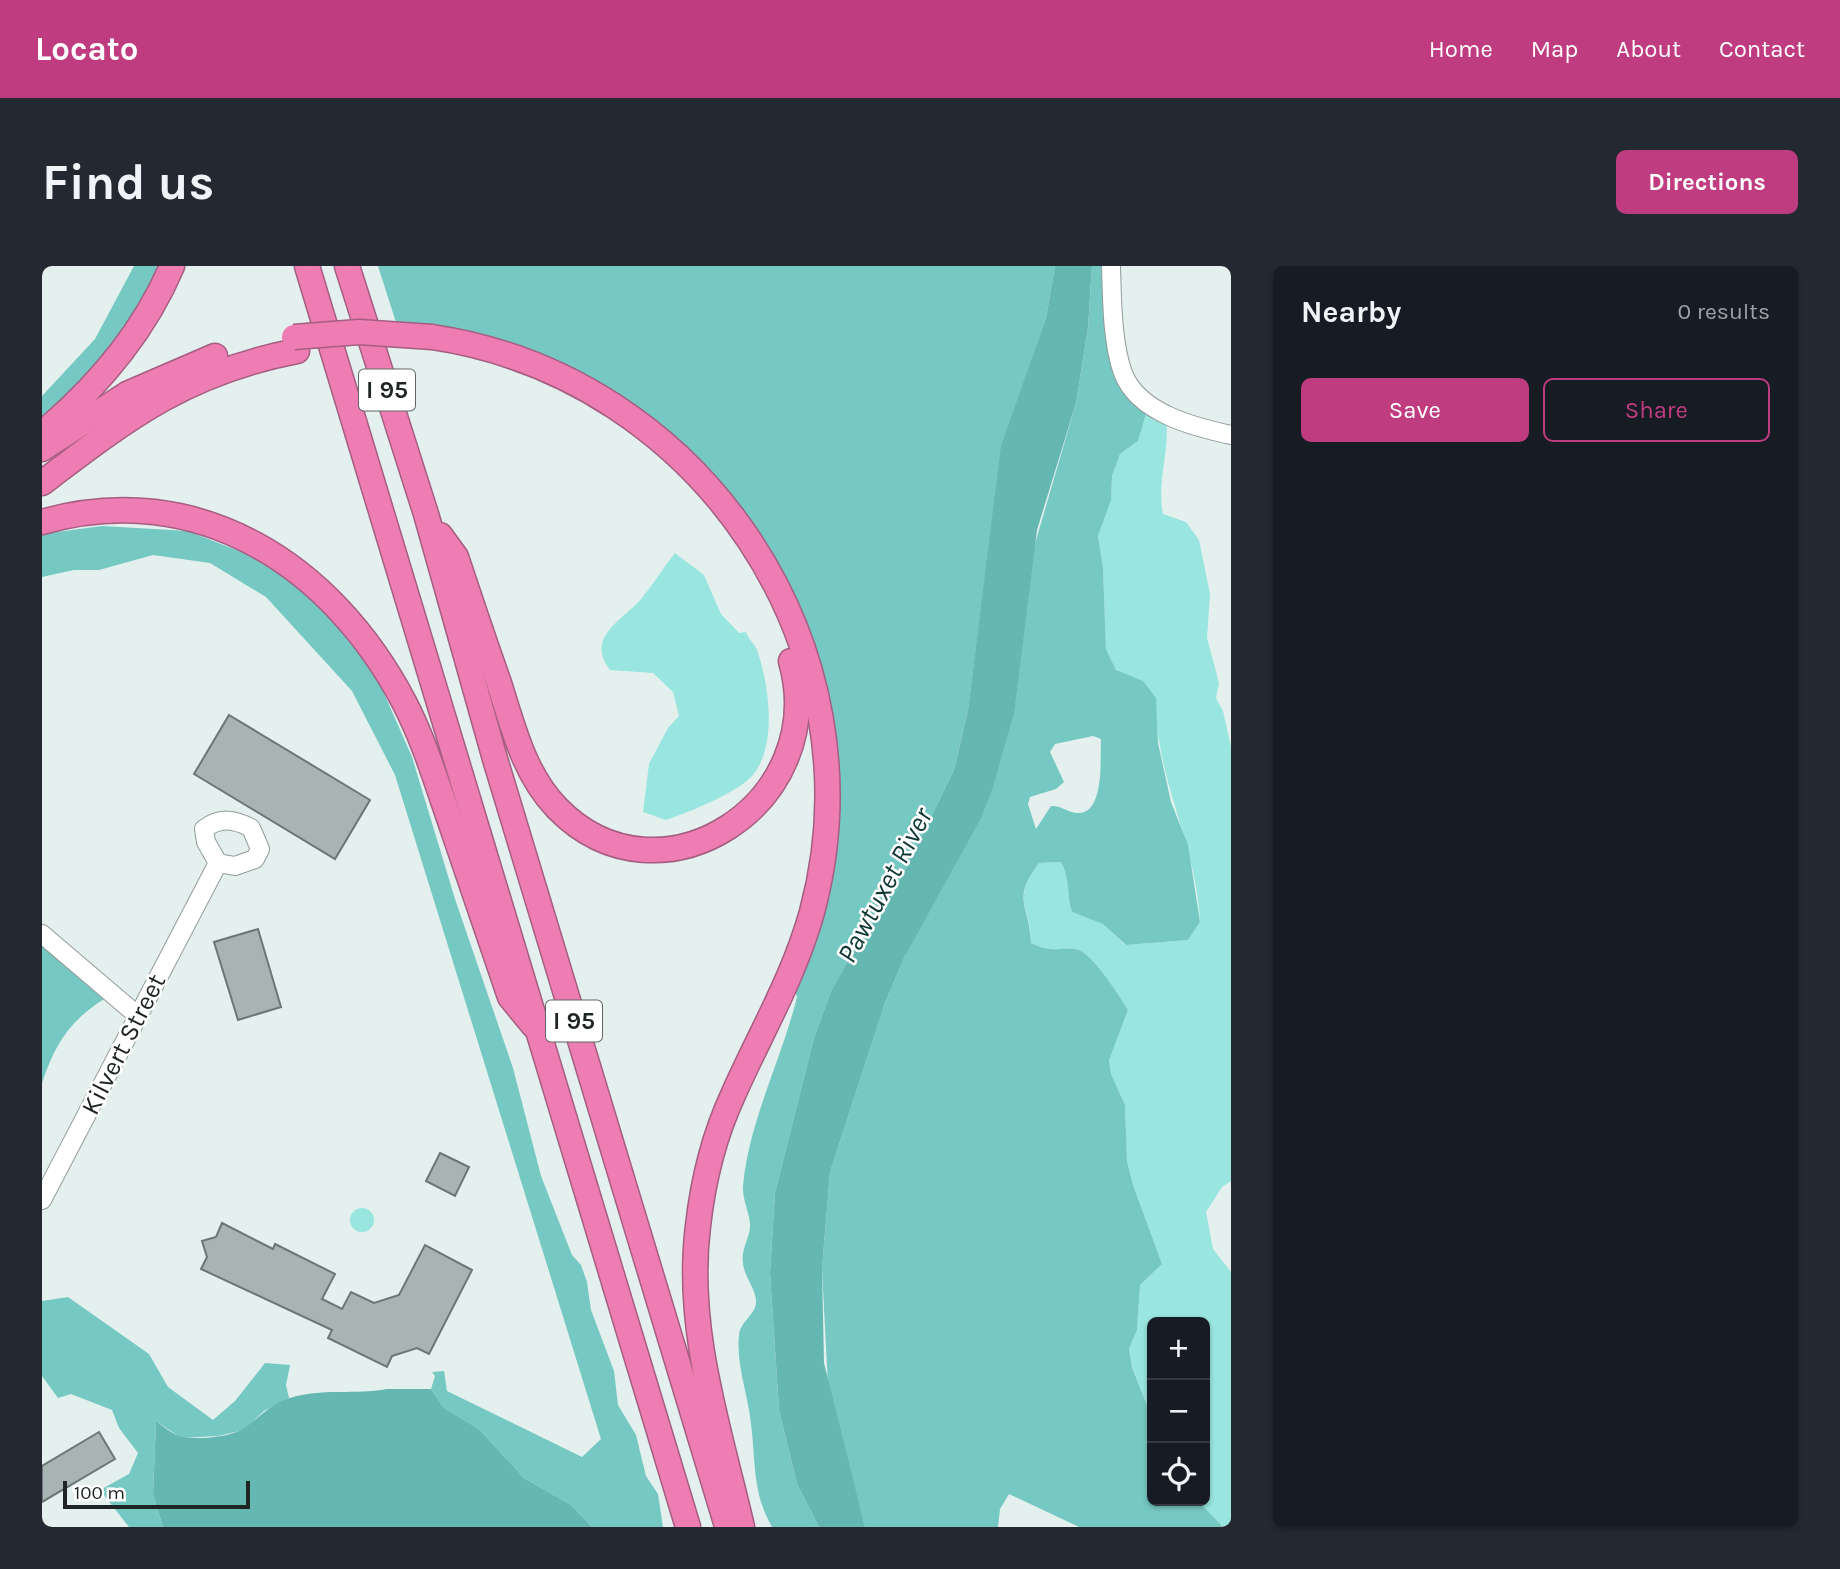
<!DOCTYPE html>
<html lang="en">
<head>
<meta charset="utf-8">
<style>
  body { margin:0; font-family:Karla,sans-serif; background:#242831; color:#f1f3f6 }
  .controls { position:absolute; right:21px; bottom:21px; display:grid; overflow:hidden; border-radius:10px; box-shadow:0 2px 5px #0004 }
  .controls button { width:63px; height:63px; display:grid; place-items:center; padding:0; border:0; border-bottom:2px solid #363941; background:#171b24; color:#f1f3f6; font:35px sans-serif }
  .scale { position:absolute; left:21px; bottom:18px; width:187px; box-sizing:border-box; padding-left:7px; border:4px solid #1f2424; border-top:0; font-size:19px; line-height:24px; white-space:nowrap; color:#1f2424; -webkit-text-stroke:5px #fff; paint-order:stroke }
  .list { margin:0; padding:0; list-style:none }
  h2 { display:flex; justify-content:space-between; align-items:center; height:91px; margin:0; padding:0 28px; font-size:30px }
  h2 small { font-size:23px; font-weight:400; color:#9ea1a6 }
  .actions { display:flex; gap:14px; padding:21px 28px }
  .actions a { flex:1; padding:16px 0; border:2px solid #bf3c81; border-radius:10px; text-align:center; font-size:24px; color:#bf3c81 }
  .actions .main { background:#bf3c81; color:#fff }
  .icon { flex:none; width:38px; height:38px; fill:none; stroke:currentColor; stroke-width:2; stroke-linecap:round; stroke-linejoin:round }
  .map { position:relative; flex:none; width:1189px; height:1261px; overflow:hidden; border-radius:10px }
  header { display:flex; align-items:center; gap:42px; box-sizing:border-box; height:98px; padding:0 35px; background:#bf3c81; color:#fff }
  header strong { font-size:33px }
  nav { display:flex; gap:38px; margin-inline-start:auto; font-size:24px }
  .intro { display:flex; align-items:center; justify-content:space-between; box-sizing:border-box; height:168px; padding:0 42px }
  h1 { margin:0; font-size:49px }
  .button { padding:18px 32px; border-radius:10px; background:#bf3c81; color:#fff; font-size:24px; font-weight:700 }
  main { display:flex; gap:42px; padding:0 42px }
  aside { flex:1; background:#171b24; border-radius:10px; box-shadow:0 2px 5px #0004 }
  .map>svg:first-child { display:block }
</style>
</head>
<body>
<header>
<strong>Locato</strong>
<nav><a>Home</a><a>Map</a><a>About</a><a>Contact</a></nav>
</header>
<div class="intro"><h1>Find us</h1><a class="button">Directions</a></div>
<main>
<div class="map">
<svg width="1189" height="1261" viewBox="0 0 1189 1261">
  <rect width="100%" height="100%" fill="#e3f0ee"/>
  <g fill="#99e5df">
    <path d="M 1107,138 L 1123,148 C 1130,182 1114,211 1121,248 L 1144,256 L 1157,274 L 1168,328 L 1165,372 L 1177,417 L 1174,432 L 1181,445 L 1189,481 L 1189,915 L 1180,921 L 1164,946 L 1171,983 L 1189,1006 L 1189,1261 L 1180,1260 L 1156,1235 L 1163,1235 L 1163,1056 L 1110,1056 L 1110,1152 L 1090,1100 L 1087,1083 L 1095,1064 L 1098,1019 L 1120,998 L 1091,919 L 1085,895 L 1083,839 L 1069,808 L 1067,793 L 1086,744 C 1078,730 1051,689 1037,684 C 1020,679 1013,689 989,677 C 988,636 969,636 997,597 L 1020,596 C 1029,614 1024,628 1030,646 L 1062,658 L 1083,679 L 1146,674 L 1158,656 C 1155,578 1112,510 1114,432 L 1074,404 L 1064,383 L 1061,302 L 1056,270 L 1069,232 L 1070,210 L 1078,188 L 1096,175 Z"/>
    <path d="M 633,287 L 662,309 L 679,348 L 697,367 L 704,366 C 706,373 713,378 715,384 C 727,418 736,480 710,510 C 693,528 647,546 624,554 L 601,546 L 607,498 L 626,462 L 637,450 L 631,426 L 611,407 L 568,404 C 543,371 580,355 599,333 C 611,319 621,302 633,287 Z"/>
    <circle cx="320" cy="954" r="12"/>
  </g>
  <g fill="#76c8c3" fill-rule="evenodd">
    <path d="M 92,0 L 126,0 L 114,24 L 0,165 L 0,130 L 53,73 Z"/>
    <path d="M 336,0 L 1013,0 L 1004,52 L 960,180 L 926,444 L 912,504 L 848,634 L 816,677 L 789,725 L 772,772 L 733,927 L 728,1007 L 737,1144 L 755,1218 L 777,1261 L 730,1261 C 710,1226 714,1197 709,1158 C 706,1128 694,1100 697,1069 C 698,1056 713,1049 714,1037 C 715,1024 702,1011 701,997 C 699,983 707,974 708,961 C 709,950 700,934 701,920 C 707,854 740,793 755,731 L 753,724 L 792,502 L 696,243 L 530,107 L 358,69 Z"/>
    <path d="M 1050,0 L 1063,0 L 1083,110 L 1107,138 L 1096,175 L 1078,188 L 1070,210 L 1069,234 L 1056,270 L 1061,302 L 1064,383 L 1074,404 L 1101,415 L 1114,432 L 1116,477 L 1129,536 L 1146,579 L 1158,656 L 1146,674 L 1084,679 L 1061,658 L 1030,646 C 1024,628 1029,614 1019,596 L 997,597 C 969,635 987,636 989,677 C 1013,689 1020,679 1037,684 C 1051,689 1078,730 1086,744 L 1067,794 L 1069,808 L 1083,839 L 1085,895 L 1091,919 L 1120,998 L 1098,1019 L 1095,1064 L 1087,1083 L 1090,1101 L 1110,1152 L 1110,1235 L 1156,1235 L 1181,1261 L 1037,1261 L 967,1228 L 958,1243 L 956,1261 L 823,1261 L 786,1120 L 780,1003 L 788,906 L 843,737 L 863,690 L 990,288 L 1034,137 L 1046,62 ZM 1051,470 L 1059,473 C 1058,491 1063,548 1036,547 C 1026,547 1019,539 1009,540 L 994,563 L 986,538 L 988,531 L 1014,523 L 1022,516 L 1008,486 L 1013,478 Z"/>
    <path d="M 60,260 L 146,265 L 207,289 L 276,327 L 334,409 L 370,491 L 413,633 L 471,802 L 499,910 L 530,989 L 539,999 L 545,1016 L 549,1044 L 572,1105 L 576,1139 L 594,1169 L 604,1210 L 616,1228 L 621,1261 L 550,1261 L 529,1239 L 482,1212 L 437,1163 L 402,1142 L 389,1123 L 393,1110 L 390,1106 L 402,1105 L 405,1125 L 540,1191 L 559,1173 L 353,509 L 310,425 L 224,331 L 168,297 L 111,289 L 57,304 L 32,304 L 0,311 L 0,268 Z"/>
    <path d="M 0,677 L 62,733 C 28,754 12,780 0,817 Z"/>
    <path d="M 26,1031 L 107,1088 L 126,1121 L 171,1154 L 193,1135 L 223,1097 L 248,1099 L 244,1119 L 247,1132 L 222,1145 L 202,1164 L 176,1170 L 139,1172 L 114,1155 L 111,1229 L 121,1261 L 87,1261 L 58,1224 L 87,1208 L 96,1187 L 77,1162 L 70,1144 L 29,1128 L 16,1132 L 0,1110 L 0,1035 Z"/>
  </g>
  <g fill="#65b7b2">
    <path d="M 1013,0 L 1050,0 L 1046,62 L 1034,137 L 995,264 L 972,447 L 950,524 L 939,552 L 863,690 L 843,737 L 788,906 L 780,1003 L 782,1097 L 823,1261 L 777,1261 L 755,1218 L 737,1144 L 728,1007 L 733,927 L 772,772 L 789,725 L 816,677 L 848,634 L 912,504 L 926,444 L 959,180 L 1004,52 Z"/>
    <path d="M 345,1123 L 389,1123 L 402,1142 L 437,1163 L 482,1212 L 529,1239 L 550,1261 L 121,1261 L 111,1229 L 114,1155 C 121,1160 132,1170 141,1171 C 157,1174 191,1171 204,1161 C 219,1150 230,1137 248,1132 C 279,1122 313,1129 345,1123 Z"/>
  </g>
  <g fill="#a8b4b3" stroke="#6b7675" stroke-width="2">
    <path d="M 187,449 L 328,534 L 293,593 L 152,508 Z"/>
    <path d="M 216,663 L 239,741 L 196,754 L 172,676 Z"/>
    <path d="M 398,887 L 427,901 L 413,930 L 384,915 Z"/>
    <path d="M 180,957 L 231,983 L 233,978 L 293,1008 L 280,1033 L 300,1043 L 309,1026 L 332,1037 L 357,1029 L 383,979 L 430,1004 L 387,1088 L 375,1082 L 350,1090 L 345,1101 L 286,1072 L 290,1064 L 159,1003 L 165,991 L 160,975 L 174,971 Z"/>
    <path d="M 57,1166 L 73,1193 L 0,1236 L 0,1200 Z"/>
  </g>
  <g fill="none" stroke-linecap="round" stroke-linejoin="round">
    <defs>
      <g id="minor">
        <path d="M 1069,0 C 1070,32 1070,77 1081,107 C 1096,147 1152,161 1189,169"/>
        <path d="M 0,668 L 95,749"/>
        <path d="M 0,934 L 176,597 L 193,600 L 213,593 L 218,583 L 209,562 C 192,553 178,551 162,563 L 164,576 L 176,597"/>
      </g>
      <g id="highway">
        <path d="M 265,0 L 646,1261"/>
        <path d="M 305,0 L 384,248 L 453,493 L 685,1260"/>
        <path d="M 390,71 C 659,111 841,382 770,646 C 752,711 718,768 691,829 C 672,870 661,915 656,960 C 643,1062 677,1162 700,1261"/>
        <path d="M 4,164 C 58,118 102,66 130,0"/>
        <path d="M 0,183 L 85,128 L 173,90"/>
        <path d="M 0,217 C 87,151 145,106 255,85"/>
        <path d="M 0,256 C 156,211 291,300 362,436 C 382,474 394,515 408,555 C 428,614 448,673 468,731 L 491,759"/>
        <path d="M 398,269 L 414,291 C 428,333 442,375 457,417 C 471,461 482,508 515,542 C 618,648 789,537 749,395"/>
      </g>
    </defs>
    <use href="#minor" stroke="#919c9b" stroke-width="20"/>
    <use href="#highway" stroke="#a55e80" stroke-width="27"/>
    <use href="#minor" stroke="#fff" stroke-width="18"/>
    <use href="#highway" stroke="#ed7db2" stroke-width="24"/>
    <defs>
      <path id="highway-bridge" d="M 252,71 L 317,66 L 390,71"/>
    </defs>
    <use href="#highway-bridge" stroke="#a55e80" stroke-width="27" stroke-linecap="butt"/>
    <use href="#highway-bridge" stroke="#ed7db2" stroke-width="24"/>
  </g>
  <g text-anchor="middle" stroke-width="5" stroke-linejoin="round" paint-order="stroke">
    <g fill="#fff" stroke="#626666" stroke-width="2">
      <rect x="317" y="103.5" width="56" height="41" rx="5"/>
      <rect x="504" y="734.5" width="56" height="41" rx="5"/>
    </g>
    <g font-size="24" font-weight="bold" fill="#1f2424">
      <text x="345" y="132">I 95</text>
      <text x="532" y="763">I 95</text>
    </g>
    <g font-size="26" fill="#1f2424" stroke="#fff">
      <text transform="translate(81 778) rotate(-63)" y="9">Kilvert Street</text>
    </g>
    <g font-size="28" font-style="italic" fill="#0e3634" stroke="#fff">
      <text transform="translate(842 619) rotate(-62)" y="10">Pawtuxet River</text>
    </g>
  </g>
</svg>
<div class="controls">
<button>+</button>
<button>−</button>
<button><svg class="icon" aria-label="locate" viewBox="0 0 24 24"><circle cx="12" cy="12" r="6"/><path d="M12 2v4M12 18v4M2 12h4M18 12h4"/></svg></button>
</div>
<div class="scale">100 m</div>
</div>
<aside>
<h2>Nearby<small>0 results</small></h2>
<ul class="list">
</ul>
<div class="actions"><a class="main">Save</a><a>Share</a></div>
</aside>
</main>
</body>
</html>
